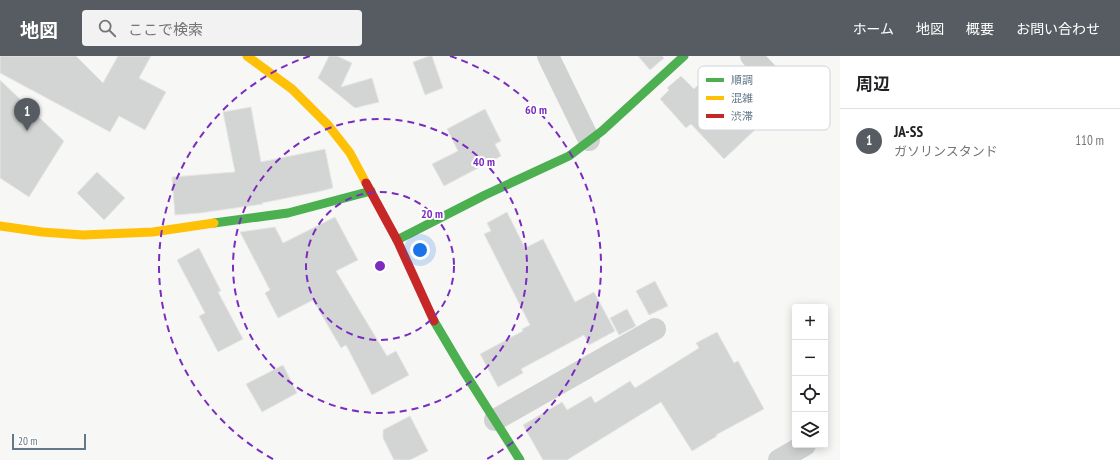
<!DOCTYPE html>
<html lang="ja">
<head>
<meta charset="utf-8">
<style>
  body { margin:0; font-family:"PT Sans Narrow","Noto Sans JP",sans-serif; background:#f2f2f2; color:#202124 }
  .controls { position:absolute; right:12px; bottom:12px; display:grid; overflow:hidden; border-radius:4px; box-shadow:0 2px 10px #0003 }
  .controls button { width:36px; height:36px; display:grid; place-items:center; padding:0; border:0; border-bottom:1px solid #e0e0e0; background:#fff; color:#202124; font:20px sans-serif }
  .scale { position:absolute; left:12px; bottom:10px; width:74px; box-sizing:border-box; padding-left:4px; border:2px solid #647888; border-top:0; font-size:11px; line-height:14px; white-space:nowrap; color:#647888; -webkit-text-stroke:3px #fff; paint-order:stroke }
  .you { position:absolute; left:420px; top:194px; width:14px; height:14px; margin:-10px; border:3px solid #fff; border-radius:50%; background:#1a73e8; box-shadow:0 0 0 6px #1a73e833 }
  .badge { display:grid; place-items:center; width:26px; height:26px; border-radius:50%; background:#565c62; color:#fff; font-size:13px; font-weight:700 }
  .pin { position:absolute; translate:-50% -33px; filter:drop-shadow(0 1px 2px #0008) }
  .pin::after { content:''; position:absolute; top:21px; width:14px; height:12px; background:inherit; clip-path:polygon(0 0,100% 0,50% 100%) }
  .list { margin:0; padding:0; list-style:none }
  h2 { display:flex; justify-content:space-between; align-items:center; height:52px; margin:0; padding:0 16px; font-size:17px }
  h2 small { font-size:13px; font-weight:400; color:#757577 }
  .list li { display:grid; grid-template-columns:26px 1fr auto; gap:12px; align-items:center; box-sizing:border-box; height:64px; padding:0 16px; border-top:1px solid #e0e0e0 }
  .list b { display:block; font-size:15px; white-space:nowrap }
  .list p { margin:0; font-size:13px; white-space:nowrap; color:#757577 }
  .list em { font-size:13px; font-style:normal; color:#757577 }
  .icon { flex:none; width:22px; height:22px; fill:none; stroke:currentColor; stroke-width:2; stroke-linecap:round; stroke-linejoin:round }
  .map { position:relative; flex:none; width:840px; height:404px; overflow:hidden }
  header { display:flex; align-items:center; gap:24px; box-sizing:border-box; height:56px; padding:0 20px; background:#565c62; color:#fff }
  header strong { font-size:19px }
  nav { display:flex; gap:22px; margin-inline-start:auto; font-size:14px }
  .search { width:280px; height:36px; background:#f2f2f2; display:flex; align-items:center; gap:10px; box-sizing:border-box; padding:0 14px; border-radius:4px; color:#757577; font-size:15px }
  main { display:flex }
  aside { flex:1; background:#fff }
  .map>svg:first-child { display:block }
</style>
</head>
<body>
<header>
<strong>地図</strong>
<div class="search"><svg class="icon" aria-label="search" viewBox="0 0 24 24"><circle cx="10" cy="10" r="6"/><path d="M15 15l6 6"/></svg>ここで検索</div>
<nav><a>ホーム</a><a>地図</a><a>概要</a><a>お問い合わせ</a></nav>
</header>
<main>
<div class="map">
<svg width="840" height="404" viewBox="0 0 840 404">
  <rect width="100%" height="100%" fill="#f7f7f5"/>
  <g fill="#d3d4d4" stroke="#e6e6e5">
    <path d="M 0,0 L 76,0 L 103,27 L 118,0 L 151,0 L 139,22 L 166,36 L 145,74 L 119,60 L 110,76 L 0,17 Z"/>
    <path d="M 329,0 L 337,0 L 352,7 L 341,31 L 372,22 L 379,46 L 355,52 L 318,22 Z"/>
    <path d="M 429,0 L 432,0 L 443,32 L 425,39 L 413,6 Z"/>
    <path d="M 638,0 L 662,0 L 664,2 L 650,14 Z"/>
    <path d="M 712,16 L 760,69 L 724,103 L 691,68 L 686,72 L 660,43 L 669,34 L 667,32 L 681,20 L 694,33 Z"/>
    <path d="M 0,24 L 64,85 L 29,141 L 0,122 Z"/>
    <path d="M 251,51 L 261,106 L 325,93 L 333,132 L 317,136 L 262,147 L 263,148 L 200,157 L 175,159 L 172,121 L 235,116 L 223,56 Z"/>
    <path d="M 485,53 L 501,85 L 495,88 L 501,100 L 444,130 L 432,108 L 458,95 L 447,73 Z"/>
    <path d="M 97,116 L 125,142 L 104,164 L 77,137 Z"/>
    <path d="M 507,156 L 525,192 L 543,183 L 575,246 L 594,236 L 615,275 L 589,289 L 584,279 L 521,313 L 523,317 L 498,331 L 480,298 L 523,275 L 522,273 L 530,269 L 484,178 L 491,175 L 487,167 Z"/>
    <path d="M 335,161 L 358,204 L 336,215 L 387,300 L 396,295 L 409,319 L 372,339 L 346,289 L 341,292 L 313,244 L 278,262 L 265,237 L 270,234 L 240,176 L 275,171 L 283,187 Z"/>
    <path d="M 199,192 L 221,235 L 218,236 L 243,283 L 218,296 L 199,260 L 205,257 L 177,204 Z"/>
    <path d="M 655,225 L 668,250 L 649,259 L 636,235 Z"/>
    <path d="M 627,253 L 636,270 L 619,279 L 610,262 Z"/>
    <path d="M 717,276 L 734,307 L 738,305 L 764,353 L 716,379 L 717,380 L 692,395 L 661,346 L 567,404 L 543,404 L 523,369 L 562,346 L 567,354 L 591,340 L 595,347 L 630,325 L 635,332 L 699,292 L 696,287 Z"/>
    <path d="M 283,309 L 297,337 L 262,356 L 246,328 Z"/>
    <path d="M 410,360 L 428,395 L 410,404 L 394,404 L 383,382 L 383,374 Z"/>
  </g>
  <g fill="none" stroke-linecap="round" stroke-linejoin="round">
    <g stroke="#d0d2d2" stroke-width="22">
      <path d="M 548,0 L 589,84"/>
      <path d="M 751,0 L 789,40"/>
      <path d="M 495,364 L 655,273"/>
      <path d="M 779,404 L 805,389"/>
    </g>
    <g stroke="#4caf50" stroke-width="9">
      <path d="M 214,167 L 288,157 L 371,135"/>
      <path d="M 397,184 L 485,139 L 569,100 L 602,75 L 684,0"/>
      <path d="M 434,265 L 463,314 L 520,404"/>
    </g>
    <g stroke="#ffc107" stroke-width="9">
      <path d="M 247,0 L 292,33 L 328,69 L 350,97 L 366,127"/>
      <path d="M 0,170 L 42,176 L 83,179 L 153,176 L 214,167"/>
    </g>
    <path stroke="#c62828" stroke-width="9" d="M 366,127 L 397,184 L 434,265"/>
  </g>
  <g fill="none" stroke="#7b2cbf" stroke-width="2" stroke-dasharray="7 5">
    <circle cx="380" cy="210" r="74"/>
    <circle cx="380" cy="210" r="147"/>
    <path d="M273 403A221 221 0 0 1 310 0M450 0A221 221 0 0 1 487 403"/>
  </g>
  <rect x="698" y="10" width="132" height="64" rx="6" fill="#fff" stroke="#d0d6db" stroke-width="1"/>
  <rect x="706" y="22" width="18" height="4" fill="#4caf50"/>
  <rect x="706" y="40" width="18" height="4" fill="#ffc107"/>
  <rect x="706" y="58" width="18" height="4" fill="#c62828"/>
  <g font-size="11" fill="#647888">
    <text x="731" y="28">順調</text>
    <text x="731" y="46">混雑</text>
    <text x="731" y="64">渋滞</text>
  </g>
  <circle cx="380" cy="210" r="6" fill="#7b2cbf" stroke="#fff" stroke-width="2"/>
  <g font-size="12" text-anchor="middle" font-weight="bold" fill="#7b2cbf" stroke="#fff" stroke-width="4" stroke-linejoin="round" paint-order="stroke">
    <text x="536" y="58">60 m</text>
    <text x="484" y="110">40 m</text>
    <text x="432" y="162">20 m</text>
  </g>
</svg>
<div class="controls">
<button>+</button>
<button>−</button>
<button><svg class="icon" aria-label="locate" viewBox="0 0 24 24"><circle cx="12" cy="12" r="6"/><path d="M12 2v4M12 18v4M2 12h4M18 12h4"/></svg></button>
<button><svg class="icon" aria-label="layers" viewBox="0 0 24 24"><path d="M12 4l9 5-9 5-9-5zM3 14l9 5 9-5"/></svg></button>
</div>
<div class="scale">20 m</div>
<div class="you"></div>
<div class="pin badge" style="left:27px;top:75px">1</div>
</div>
<aside>
<h2>周辺<small></small></h2>
<ul class="list">
<li><span class="badge">1</span><div><b>JA-SS</b><p>ガソリンスタンド</p></div><em>110 m</em></li>
</ul>
</aside>
</main>
</body>
</html>
